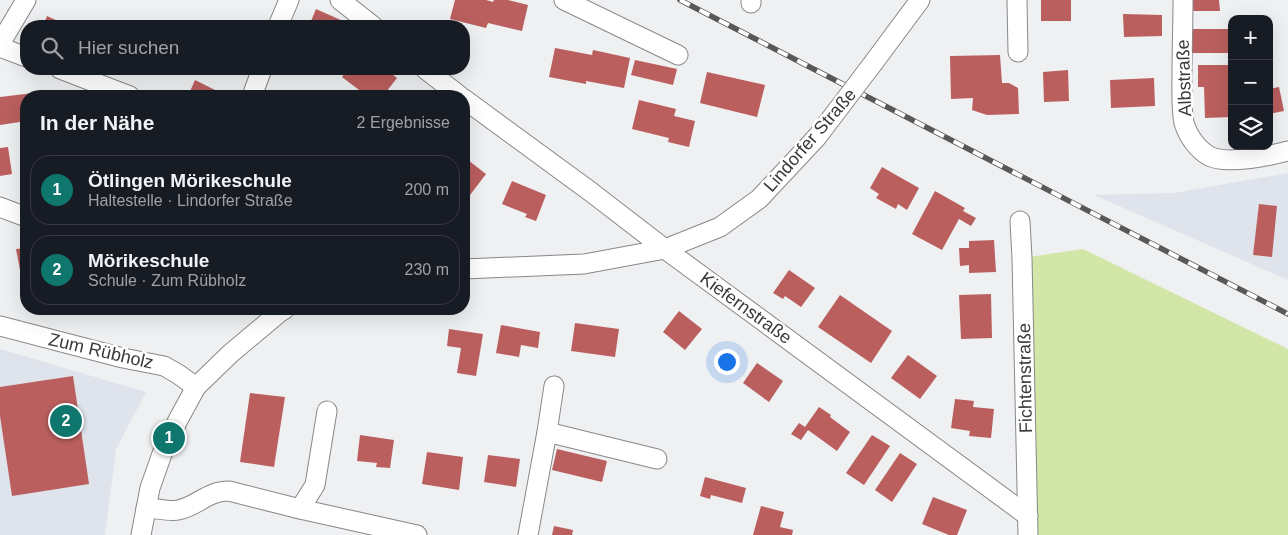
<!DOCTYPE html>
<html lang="de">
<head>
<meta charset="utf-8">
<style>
  body { margin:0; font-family:Arial,sans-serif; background:#20242c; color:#f1f3f6 }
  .controls { position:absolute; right:15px; top:15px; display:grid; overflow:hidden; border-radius:10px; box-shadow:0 5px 20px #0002 }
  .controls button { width:45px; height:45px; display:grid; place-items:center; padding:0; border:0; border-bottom:1px solid #363941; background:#171b24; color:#f1f3f6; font:25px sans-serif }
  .you { position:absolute; left:726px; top:361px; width:18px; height:18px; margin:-12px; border:4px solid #fff; border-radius:50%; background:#1a73e8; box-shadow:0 0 0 8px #1a73e833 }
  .badge { display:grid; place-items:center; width:32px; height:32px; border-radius:50%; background:#0f766e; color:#fff; font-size:16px; font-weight:700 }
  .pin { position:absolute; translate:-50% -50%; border:2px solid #fff; box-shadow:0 1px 5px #0006 }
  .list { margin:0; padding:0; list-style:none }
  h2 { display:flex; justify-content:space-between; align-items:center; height:65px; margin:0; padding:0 20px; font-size:21px }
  h2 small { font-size:16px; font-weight:400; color:#9ea1a6 }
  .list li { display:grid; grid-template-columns:32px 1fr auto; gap:15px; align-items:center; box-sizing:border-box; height:70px; margin:0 10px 10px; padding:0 10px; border:1px solid #363941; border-radius:20px }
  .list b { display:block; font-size:19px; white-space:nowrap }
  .list p { margin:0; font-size:16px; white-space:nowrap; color:#9ea1a6 }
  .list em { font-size:16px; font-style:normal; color:#9ea1a6 }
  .icon { flex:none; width:28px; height:28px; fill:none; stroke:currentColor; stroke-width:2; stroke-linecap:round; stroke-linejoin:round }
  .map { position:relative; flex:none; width:1288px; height:535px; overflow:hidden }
  .search { position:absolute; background:#171b24; box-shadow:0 5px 20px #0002; left:20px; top:20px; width:450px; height:55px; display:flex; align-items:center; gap:12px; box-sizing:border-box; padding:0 18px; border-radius:20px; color:#9ea1a6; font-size:19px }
  .panel { position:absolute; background:#171b24; box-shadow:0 5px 20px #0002; left:20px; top:90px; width:450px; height:225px; border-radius:20px }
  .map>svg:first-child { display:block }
</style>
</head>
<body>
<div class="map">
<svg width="1288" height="535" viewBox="0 0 1288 535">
  <rect width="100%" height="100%" fill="#eff0f2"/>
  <g fill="#dfe3ec">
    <path d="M 1288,173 L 1288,280 L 1094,195 L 1174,193 Z"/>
    <path d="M 0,349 L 146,392 L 116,449 L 105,535 L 0,535 Z"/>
  </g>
  <path fill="#d2e6a7" d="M 1083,249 L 1288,349 L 1288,535 L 1028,535 L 1022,258 Z"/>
  <g fill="#ba5f5e">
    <path d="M 455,0 L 486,0 L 493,2 L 494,0 L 508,0 L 528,5 L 522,31 L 488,23 L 486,28 L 450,19 Z"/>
    <rect x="1041" y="0" width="30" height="21"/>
    <path d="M 1193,0 L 1219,0 L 1220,11 L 1193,11 Z"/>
    <path d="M 316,9 L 343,21 L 341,26 L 309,26 Z"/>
    <path d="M 1123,14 L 1162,15 L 1162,36 L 1124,37 Z"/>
    <path d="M 47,16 L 69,26 L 43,26 Z"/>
    <rect x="1190" y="29" width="38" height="24"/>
    <path d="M 555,48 L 592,55 L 593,50 L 630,58 L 624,88 L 586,81 L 586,84 L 549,77 Z"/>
    <path d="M 1000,55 L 1002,83 L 1009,83 L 1018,88 L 1019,114 L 987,115 L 972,110 L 973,98 L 951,99 L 950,56 Z"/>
    <path d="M 635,60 L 677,69 L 673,85 L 631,75 Z"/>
    <path d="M 1198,65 L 1229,65 L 1229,86 L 1232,86 L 1232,117 L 1205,118 L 1204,87 L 1198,87 Z"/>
    <path d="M 94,69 L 110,69 L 108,74 Z"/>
    <path d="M 219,69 L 238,69 L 236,75 Z"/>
    <path d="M 307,69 L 323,69 L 320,75 Z"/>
    <path d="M 348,69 L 386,69 L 397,78 L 383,96 L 367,96 L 342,77 Z"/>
    <path d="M 1068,70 L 1069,101 L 1044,102 L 1043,72 Z"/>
    <path d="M 707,72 L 765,85 L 757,117 L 700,103 Z"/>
    <path d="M 1154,78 L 1155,106 L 1111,108 L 1110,80 Z"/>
    <path d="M 195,80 L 221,93 L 219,96 L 188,96 Z"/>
    <path d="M 1279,87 L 1284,111 L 1269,114 L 1269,89 Z"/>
    <path d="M 413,90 L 422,96 L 408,96 Z"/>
    <path d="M 42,92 L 42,96 L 26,96 L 26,121 L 0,125 L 0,97 Z"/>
    <path d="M 639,100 L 676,109 L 674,116 L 695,121 L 689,147 L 668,142 L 669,138 L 632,129 Z"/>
    <path d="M 8,147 L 12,174 L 0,176 L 0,148 Z"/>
    <path d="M 464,157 L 486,174 L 470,195 L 464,190 Z"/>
    <path d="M 882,167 L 919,188 L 907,210 L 898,204 L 896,209 L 876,198 L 879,194 L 870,188 Z"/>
    <path d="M 512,181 L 546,195 L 536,221 L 525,217 L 527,214 L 502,204 Z"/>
    <path d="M 935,191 L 965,208 L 963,211 L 976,218 L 971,226 L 959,219 L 942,250 L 912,234 Z"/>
    <path d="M 1259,204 L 1277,206 L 1272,257 L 1253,255 Z"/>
    <path d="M 994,240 L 996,272 L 969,273 L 969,265 L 960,266 L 959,248 L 969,248 L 969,241 Z"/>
    <path d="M 26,248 L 26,274 L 21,275 L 16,249 Z"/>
    <path d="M 789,270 L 815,288 L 801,307 L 785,296 L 783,299 L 773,293 Z"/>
    <path d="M 991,294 L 992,338 L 961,339 L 959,295 Z"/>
    <path d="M 840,295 L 892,331 L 871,363 L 818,327 Z"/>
    <path d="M 679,311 L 702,329 L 685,350 L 663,332 Z"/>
    <path d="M 575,323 L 619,329 L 615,357 L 571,351 Z"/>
    <path d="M 501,325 L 540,332 L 538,348 L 521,345 L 519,357 L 496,353 Z"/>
    <path d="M 449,329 L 483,334 L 476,376 L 457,373 L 461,348 L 447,346 Z"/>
    <path d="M 908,355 L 937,376 L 920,399 L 891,378 Z"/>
    <path d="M 757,363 L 783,381 L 769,402 L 743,383 Z"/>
    <path d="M 73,376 L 89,484 L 12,496 L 0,416 L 0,387 Z"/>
    <path d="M 250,393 L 285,397 L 274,467 L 240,462 Z"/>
    <path d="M 955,399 L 974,401 L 973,407 L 994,409 L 991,438 L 969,436 L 970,431 L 951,428 Z"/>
    <path d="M 819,407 L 831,415 L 830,417 L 850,432 L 837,451 L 808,430 L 801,440 L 791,434 L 799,423 L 805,427 Z"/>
    <path d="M 360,435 L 394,440 L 390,468 L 376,467 L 377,463 L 357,461 Z"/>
    <path d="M 872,435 L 890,446 L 864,485 L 846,473 Z"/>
    <path d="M 557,449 L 607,461 L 602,482 L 552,470 Z"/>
    <path d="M 427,452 L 463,457 L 459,490 L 422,484 Z"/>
    <path d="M 900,453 L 917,464 L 892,502 L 875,490 Z"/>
    <path d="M 488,455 L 520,459 L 516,487 L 484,482 Z"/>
    <path d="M 705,477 L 746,488 L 742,503 L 711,495 L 710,499 L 700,496 Z"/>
    <path d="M 933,497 L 967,510 L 957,535 L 949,535 L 922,524 Z"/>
    <path d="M 761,506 L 784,512 L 780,527 L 793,530 L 792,535 L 753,535 Z"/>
    <path d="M 554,526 L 573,530 L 572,535 L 552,535 Z"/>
  </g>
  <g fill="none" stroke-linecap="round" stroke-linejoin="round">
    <defs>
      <g id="minor">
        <path d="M 340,0 L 373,26"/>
        <path d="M 564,0 L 678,55"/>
        <path d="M 1017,0 L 1018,52"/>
        <path d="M 1183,0 C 1183,24 1182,49 1182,73 C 1182,87 1181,109 1184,123 C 1188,136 1197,149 1209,156 C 1226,165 1269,156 1288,151"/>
        <path d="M 751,3 L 751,0"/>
        <path d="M 278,26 L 289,0"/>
        <path d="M 0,44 L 26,0"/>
        <path d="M 0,47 L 26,57"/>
        <path d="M 874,62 L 920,0"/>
        <path d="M 60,69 L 130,96"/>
        <path d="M 425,69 L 460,96"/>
        <path d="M 252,96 L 262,69"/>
        <path d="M 464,99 L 591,192 L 665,249 L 1028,516"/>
        <path d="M 0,207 L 26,217"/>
        <path d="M 1020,221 L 1022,258 L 1028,535"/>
        <path d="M 464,269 L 584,264 L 665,249 L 720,227 L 759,199 L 817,137"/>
        <path d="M 0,326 L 123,358 L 164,366 L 178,374 L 196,387"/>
        <path d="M 547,432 L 657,459"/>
        <path d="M 146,508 C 155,508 170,512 178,510 C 198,506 207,491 229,491 L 300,509 L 417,535"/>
        <path d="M 300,509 L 315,485 L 327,411"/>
        <path d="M 141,535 L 150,488 L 162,454 L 178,420 L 196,387 L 230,354 L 280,312 L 285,309"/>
        <path d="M 528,535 L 547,432 L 554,386"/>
      </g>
    </defs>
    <use href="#minor" stroke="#87888a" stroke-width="21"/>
    <use href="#minor" stroke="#fff" stroke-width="19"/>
    <defs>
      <path id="rail" d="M 680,0 L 1288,314"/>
    </defs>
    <use href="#rail" stroke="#585859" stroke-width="5.5"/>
    <use href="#rail" stroke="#fff" stroke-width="4" stroke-dasharray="11" stroke-linecap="butt"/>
    <defs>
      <path id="minor-bridge" d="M 817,137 L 874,62"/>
    </defs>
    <use href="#minor-bridge" stroke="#87888a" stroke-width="21" stroke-linecap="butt"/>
    <use href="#minor-bridge" stroke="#fff" stroke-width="19"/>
  </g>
  <g text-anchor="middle" stroke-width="5" stroke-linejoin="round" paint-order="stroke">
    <g font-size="18" fill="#39393a" stroke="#fff">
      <text transform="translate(1184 78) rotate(-92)" y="6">Albstraße</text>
      <text transform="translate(810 140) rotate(-49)" y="6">Lindorfer Straße</text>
      <text transform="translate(746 308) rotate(36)" y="6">Kiefernstraße</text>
      <text transform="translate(101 351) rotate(13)" y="6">Zum Rübholz</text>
      <text transform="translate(1025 378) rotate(-91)" y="6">Fichtenstraße</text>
    </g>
  </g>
</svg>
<div class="controls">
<button>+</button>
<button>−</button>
<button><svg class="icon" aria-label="layers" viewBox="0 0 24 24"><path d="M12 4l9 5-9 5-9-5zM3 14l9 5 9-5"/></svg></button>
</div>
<div class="you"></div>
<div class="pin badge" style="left:169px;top:438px">1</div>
<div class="pin badge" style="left:66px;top:421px">2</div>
<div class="search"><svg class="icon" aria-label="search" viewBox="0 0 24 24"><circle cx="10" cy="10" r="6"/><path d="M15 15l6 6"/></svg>Hier suchen</div>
<section class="panel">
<h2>In der Nähe<small>2 Ergebnisse</small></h2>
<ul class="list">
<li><span class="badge">1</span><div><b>Ötlingen Mörikeschule</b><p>Haltestelle · Lindorfer Straße</p></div><em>200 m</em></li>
<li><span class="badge">2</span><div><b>Mörikeschule</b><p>Schule · Zum Rübholz</p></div><em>230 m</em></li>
</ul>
</section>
</div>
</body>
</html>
